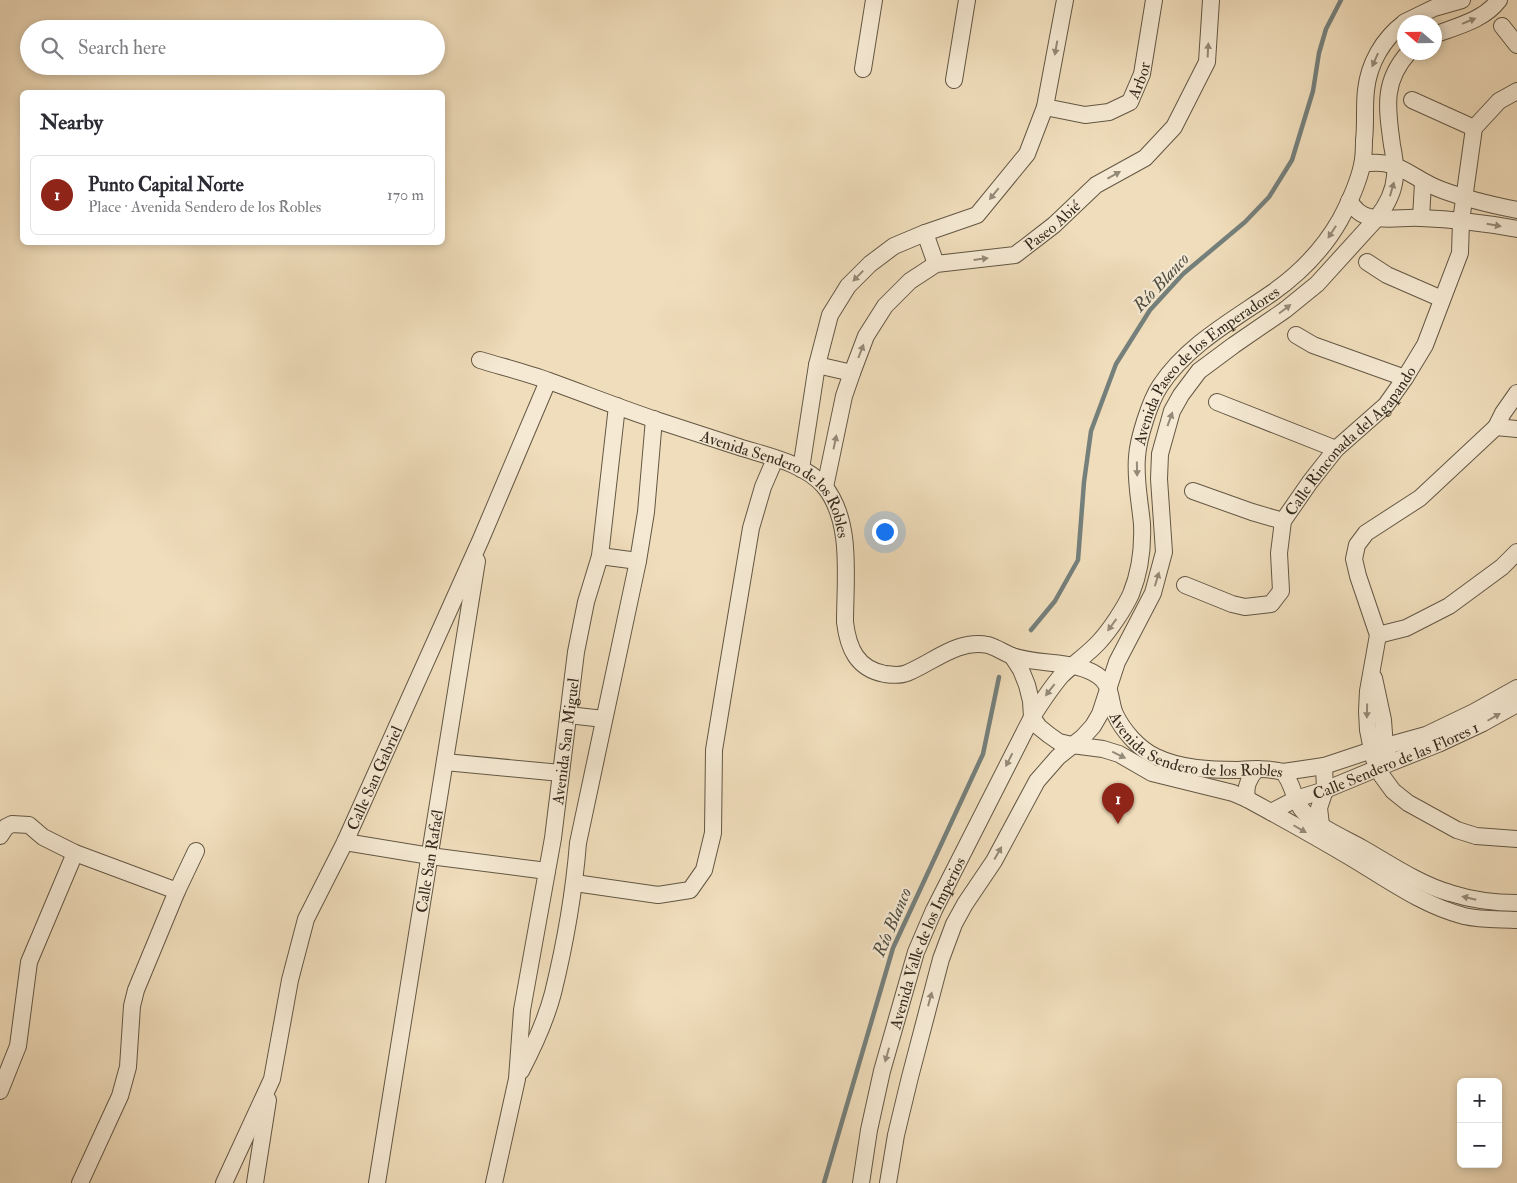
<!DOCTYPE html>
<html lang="en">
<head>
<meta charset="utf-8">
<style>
  body { margin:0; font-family:"IM FELL Double Pica",serif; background:#f2f2f3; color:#2b2b33 }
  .controls { position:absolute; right:15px; bottom:15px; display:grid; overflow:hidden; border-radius:8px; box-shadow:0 2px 8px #0003 }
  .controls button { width:45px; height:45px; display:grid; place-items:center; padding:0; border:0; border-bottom:1px solid #e1e1e2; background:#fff; color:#2b2b33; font:25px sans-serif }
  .compass { position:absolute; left:1397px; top:15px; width:45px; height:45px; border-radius:50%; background:#fff; box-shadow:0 2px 8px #0003; rotate:290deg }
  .you { position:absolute; left:884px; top:531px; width:18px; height:18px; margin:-12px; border:4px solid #fff; border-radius:50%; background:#1a73e8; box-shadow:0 0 0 8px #1a73e833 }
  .badge { display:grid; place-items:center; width:32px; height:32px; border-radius:50%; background:#8f2418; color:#fff; font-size:16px; font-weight:700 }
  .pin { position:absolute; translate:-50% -41px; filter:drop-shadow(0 1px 2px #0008) }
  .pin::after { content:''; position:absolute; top:26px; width:18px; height:15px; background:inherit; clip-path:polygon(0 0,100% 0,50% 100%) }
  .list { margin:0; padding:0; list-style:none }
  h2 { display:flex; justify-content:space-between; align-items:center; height:65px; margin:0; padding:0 20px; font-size:21px }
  h2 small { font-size:16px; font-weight:400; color:#7c7c81 }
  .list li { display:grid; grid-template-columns:32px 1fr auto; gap:15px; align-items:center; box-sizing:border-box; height:80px; margin:0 10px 10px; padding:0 10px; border:1px solid #e1e1e2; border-radius:8px }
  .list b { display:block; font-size:19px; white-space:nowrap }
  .list p { margin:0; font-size:16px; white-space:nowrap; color:#7c7c81 }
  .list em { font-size:16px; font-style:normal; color:#7c7c81 }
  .icon { flex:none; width:28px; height:28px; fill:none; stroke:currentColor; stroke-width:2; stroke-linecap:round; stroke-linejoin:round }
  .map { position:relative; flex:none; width:1517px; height:1183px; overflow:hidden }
  .search { position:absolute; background:#fff; box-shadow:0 2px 8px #0003; left:20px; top:20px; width:425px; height:55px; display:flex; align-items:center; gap:12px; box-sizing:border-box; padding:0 18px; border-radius:28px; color:#7c7c81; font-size:19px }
  .panel { position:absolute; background:#fff; box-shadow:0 2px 8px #0003; left:20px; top:90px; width:425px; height:155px; border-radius:8px }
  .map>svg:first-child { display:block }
</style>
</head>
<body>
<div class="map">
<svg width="1517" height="1183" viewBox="0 0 1517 1183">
  <rect width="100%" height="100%" fill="#f0ddbb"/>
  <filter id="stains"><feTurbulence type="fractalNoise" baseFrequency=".004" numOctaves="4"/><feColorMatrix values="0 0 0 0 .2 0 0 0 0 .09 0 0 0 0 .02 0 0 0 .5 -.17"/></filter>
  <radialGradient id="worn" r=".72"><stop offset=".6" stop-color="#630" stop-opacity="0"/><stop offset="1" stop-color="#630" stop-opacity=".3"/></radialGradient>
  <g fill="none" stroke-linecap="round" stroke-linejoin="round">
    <g stroke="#75807c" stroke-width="4.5">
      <path d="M 1031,630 L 1055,601 L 1078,560 L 1084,482 L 1091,431 L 1116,364 L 1150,310 L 1183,274 L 1245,222 L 1269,197 L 1292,160 L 1313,91 L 1319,53 L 1326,29 L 1341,0"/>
      <path d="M 824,1183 L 893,948 L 983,754 L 999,677"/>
    </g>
    <defs>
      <g id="street">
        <path d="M 1405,22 L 1434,8 L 1462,0"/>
        <path d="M 1502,26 L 1517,45"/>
        <path d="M 1434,35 C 1458,26 1484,20 1499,0"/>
        <path d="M 863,69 L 874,0"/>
        <path d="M 954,80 L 967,0"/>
        <path d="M 1412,100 L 1474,128"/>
        <path id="s1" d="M 1045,107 L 1085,115 L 1109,112 L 1130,102 L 1142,74 L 1154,0"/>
        <path d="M 1363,164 C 1399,157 1411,179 1442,190 C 1466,199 1492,205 1517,210"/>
        <path d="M 1349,201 C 1355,209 1360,215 1370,217 C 1386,221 1404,217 1421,218 C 1453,219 1485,223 1517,229"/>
        <path d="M 1421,218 L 1423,183"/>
        <path d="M 925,233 L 936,264"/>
        <path d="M 1367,262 L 1387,275 L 1442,299"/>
        <path d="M 1296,335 L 1313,345 L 1405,378"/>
        <path id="s2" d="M 480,360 C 503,367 527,373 549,381 C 585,394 620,408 656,420 C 684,429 711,438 739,447 C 767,456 804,463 824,486 C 853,521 845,579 845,622 C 848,648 857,669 885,674 C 892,675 900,676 907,673 C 934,662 957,639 988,645 C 996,647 1004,653 1012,656 C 1039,666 1081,659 1102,679 C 1112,689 1110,702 1115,714 C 1123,731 1139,749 1156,757 C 1181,769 1211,770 1238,770 C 1253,769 1268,768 1283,772 C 1294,784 1293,801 1304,812 C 1318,827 1344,838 1362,848 C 1390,864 1419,884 1450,893 C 1472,900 1494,903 1517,903"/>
        <path d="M 817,365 L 852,373"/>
        <path d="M 1517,393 L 1503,413 L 1496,427 L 1420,498 L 1366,533 L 1357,545 L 1354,559 L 1358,576 L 1378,635 L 1368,691 L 1367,711 L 1368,730 L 1372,750 L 1374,759 L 1382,776 L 1393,791 L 1408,803 L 1457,830 L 1476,836 L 1517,839"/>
        <path d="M 1217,402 L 1336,449"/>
        <path d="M 1496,427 L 1517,429"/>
        <path d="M 801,469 L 817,365 L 830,315 L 848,286 L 870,264 L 894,246 L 925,233 L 977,215 L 1027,154 L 1045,107 L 1065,0"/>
        <path id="s3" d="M 825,487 L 844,396 L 852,373 L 866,336 L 885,306 L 910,281 L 936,264 L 1015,255 L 1054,225 L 1096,185 L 1145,158 L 1174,127 L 1207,62 L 1211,0"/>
        <path d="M 1193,491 L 1252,512 L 1283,521"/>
        <path d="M 600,556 L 638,561"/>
        <path id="s4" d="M 1185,585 L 1232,604 L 1245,607 L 1271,604 L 1281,591 L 1279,553 L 1283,521 L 1310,482 L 1336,449 L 1386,405 L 1405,378 L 1425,345 L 1460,253 L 1461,221 L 1474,128 L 1499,101 L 1517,91"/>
        <path d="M 1378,635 L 1406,628 L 1449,606 L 1502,567 L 1517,552"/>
        <path d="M 1012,656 L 1021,670 L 1027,685 L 1031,701 L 1032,717 L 1039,727 L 1049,735 L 1059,742 L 1072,745 L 1103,749 L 1119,754 L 1152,773 L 1233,793 L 1247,799 C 1282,818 1316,837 1350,857 C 1387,879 1422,905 1464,916 C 1481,920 1499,919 1517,920"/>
        <path d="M 1374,678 L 1383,720 L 1385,747 L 1388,757"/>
        <path d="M 568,715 L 604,719"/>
        <path d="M 445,762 L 561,773"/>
        <path d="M 1283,772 L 1324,766 L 1372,750 L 1426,735 L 1474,712 L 1517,688"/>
        <path d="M 1247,799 C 1245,787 1248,778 1257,769"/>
        <path id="s5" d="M 1271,812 L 1296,799 L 1325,790 L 1390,763 L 1438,744 L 1483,723 L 1517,704"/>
        <path d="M 1321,825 L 1319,808 L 1325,790 L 1324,766"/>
        <path d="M 0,836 L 6,827 L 12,824 L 29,825 L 43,837 L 75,853 L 177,891"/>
        <path d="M 345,842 L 430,856 L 547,871"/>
        <path d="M 575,883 L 658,895 L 690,890 L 704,870 L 713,833 L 714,750 L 726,677 L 751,528 L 763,487 L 775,459"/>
        <path d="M 521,1071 C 534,1046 546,1020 553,993 C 565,944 574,893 578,843 L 638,561 L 646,512 L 654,419"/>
        <path d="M 0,1091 L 18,1046 L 29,962 L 75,853"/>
        <path d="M 80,1183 L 120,1096 L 128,1067 L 132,1006 L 136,990 L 177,891 L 196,851"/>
        <path id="s6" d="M 224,1183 L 272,1079 L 290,980 L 306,919 L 345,842 L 481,539 L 548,381"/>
        <path d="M 255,1183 L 268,1100"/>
        <path id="s7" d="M 377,1183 L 477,561"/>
        <path id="s8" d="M 494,1183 L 517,1079 L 522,1010 L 553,838 L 576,652 L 586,602 L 600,556 L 617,406"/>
        <path id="s9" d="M 861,1183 L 869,1130 L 882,1071 L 916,952 L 934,910 L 1032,717 C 1041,703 1050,689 1061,676 C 1073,664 1087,655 1099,642 C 1110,630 1124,609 1131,594 C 1140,572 1143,547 1142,524 C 1140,502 1135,480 1137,457 C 1138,439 1150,401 1160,386 C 1187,345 1233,320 1272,293 C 1299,274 1324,248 1340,220 C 1349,203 1358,184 1362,165 C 1364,157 1364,148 1364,140 C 1366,124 1364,107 1366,90 C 1369,63 1383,39 1404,23"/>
        <path d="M 888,1183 L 896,1135 L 910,1077 L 941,959 L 954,924 L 965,904 L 994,861 L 1037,781 L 1058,757 L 1083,737 L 1093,726 L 1100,714 L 1117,662 L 1153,593 L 1164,552 L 1159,479 L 1160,454 L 1172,411 L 1181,395 L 1199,371 L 1234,345 L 1285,310 L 1317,284 L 1377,218 C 1387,205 1394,192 1395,176 C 1396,165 1394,155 1392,145 C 1387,108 1382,82 1409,52"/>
      </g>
    </defs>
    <use href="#street" stroke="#635744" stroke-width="18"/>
    <use href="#street" stroke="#f5e9d3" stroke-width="16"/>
  </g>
  <defs><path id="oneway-solid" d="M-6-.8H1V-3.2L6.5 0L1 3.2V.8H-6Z" transform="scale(1.25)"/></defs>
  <g fill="#948a78">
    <use href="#oneway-solid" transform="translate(1469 21) rotate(-22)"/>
    <use href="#oneway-solid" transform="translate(1056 48) rotate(100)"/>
    <use href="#oneway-solid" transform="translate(1208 50) rotate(-87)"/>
    <use href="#oneway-solid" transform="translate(1375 60) rotate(114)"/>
    <use href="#oneway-solid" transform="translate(1114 175) rotate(-29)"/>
    <use href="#oneway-solid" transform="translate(1392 189) rotate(-74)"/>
    <use href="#oneway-solid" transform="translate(994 194) rotate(129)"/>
    <use href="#oneway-solid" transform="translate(1494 225) rotate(10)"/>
    <use href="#oneway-solid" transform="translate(1332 232) rotate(123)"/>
    <use href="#oneway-solid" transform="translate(981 259) rotate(-7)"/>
    <use href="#oneway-solid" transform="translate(858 276) rotate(134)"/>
    <use href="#oneway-solid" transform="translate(1285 309) rotate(-37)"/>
    <use href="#oneway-solid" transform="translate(861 351) rotate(-69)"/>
    <use href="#oneway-solid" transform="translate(1170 419) rotate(-70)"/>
    <use href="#oneway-solid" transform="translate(835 442) rotate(-78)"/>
    <use href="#oneway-solid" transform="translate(1137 469) rotate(89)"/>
    <use href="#oneway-solid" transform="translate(1157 579) rotate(-73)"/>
    <use href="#oneway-solid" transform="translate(1112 625) rotate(126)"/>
    <use href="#oneway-solid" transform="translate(1050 690) rotate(128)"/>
    <use href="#oneway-solid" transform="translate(1367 711) rotate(91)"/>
    <use href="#oneway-solid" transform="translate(1494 717) rotate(-30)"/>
    <use href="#oneway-solid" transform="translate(1119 755) rotate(26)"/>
    <use href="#oneway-solid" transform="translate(1009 760) rotate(117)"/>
    <use href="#oneway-solid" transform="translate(1300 829) rotate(30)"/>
    <use href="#oneway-solid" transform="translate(998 853) rotate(-60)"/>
    <use href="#oneway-solid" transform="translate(1469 898) rotate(-167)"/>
    <use href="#oneway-solid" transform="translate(930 999) rotate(-75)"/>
    <use href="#oneway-solid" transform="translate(887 1055) rotate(106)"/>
  </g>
  <g text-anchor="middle" stroke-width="4.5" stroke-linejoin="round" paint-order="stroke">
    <g font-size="16" fill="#342a1d" stroke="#f5e9d3">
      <text dy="6" stroke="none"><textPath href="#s1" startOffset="112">Arbor</textPath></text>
      <text dy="6" stroke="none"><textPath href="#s3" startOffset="386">Paseo Abié</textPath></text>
      <text dy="6" stroke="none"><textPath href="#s9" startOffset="918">Avenida Paseo de los Emperadores</textPath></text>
      <text dy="6" stroke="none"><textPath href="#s4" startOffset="282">Calle Rinconada del Agapando</textPath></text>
      <text dy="6" stroke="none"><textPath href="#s2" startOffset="329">Avenida Sendero de los Robles</textPath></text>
      <text dy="6" stroke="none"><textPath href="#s8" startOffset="448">Avenida San Miguel</textPath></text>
      <text dy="6" stroke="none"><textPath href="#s2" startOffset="942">Avenida Sendero de los Robles</textPath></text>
      <text dy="6" stroke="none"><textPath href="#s5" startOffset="135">Calle Sendero de las Flores 1</textPath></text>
      <text dy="6" stroke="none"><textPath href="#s6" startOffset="435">Calle San Gabriel</textPath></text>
      <text dy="6" stroke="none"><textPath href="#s7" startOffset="326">Calle San Rafaél</textPath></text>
      <text dy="6" stroke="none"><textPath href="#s9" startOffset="250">Avenida Valle de los Imperios</textPath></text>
    </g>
    <g font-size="18" font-style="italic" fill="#4f4e44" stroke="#f5e9d3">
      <text transform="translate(1161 282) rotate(-47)" y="6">Río Blanco</text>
      <text transform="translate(892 922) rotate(-67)" y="6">Río Blanco</text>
    </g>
  </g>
  <rect width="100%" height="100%" filter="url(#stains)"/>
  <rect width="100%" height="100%" fill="url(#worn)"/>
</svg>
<div class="controls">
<button>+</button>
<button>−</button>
</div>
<svg class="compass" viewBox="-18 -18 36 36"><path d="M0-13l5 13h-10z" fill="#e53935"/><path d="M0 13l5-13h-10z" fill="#7c7c81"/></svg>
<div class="you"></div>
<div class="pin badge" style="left:1118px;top:824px">1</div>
<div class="search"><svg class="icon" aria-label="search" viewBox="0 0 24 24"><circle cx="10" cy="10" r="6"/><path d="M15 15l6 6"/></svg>Search here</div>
<section class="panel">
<h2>Nearby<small></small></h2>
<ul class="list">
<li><span class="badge">1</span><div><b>Punto Capital Norte</b><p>Place · Avenida Sendero de los Robles</p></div><em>170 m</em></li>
</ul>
</section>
</div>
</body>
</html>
